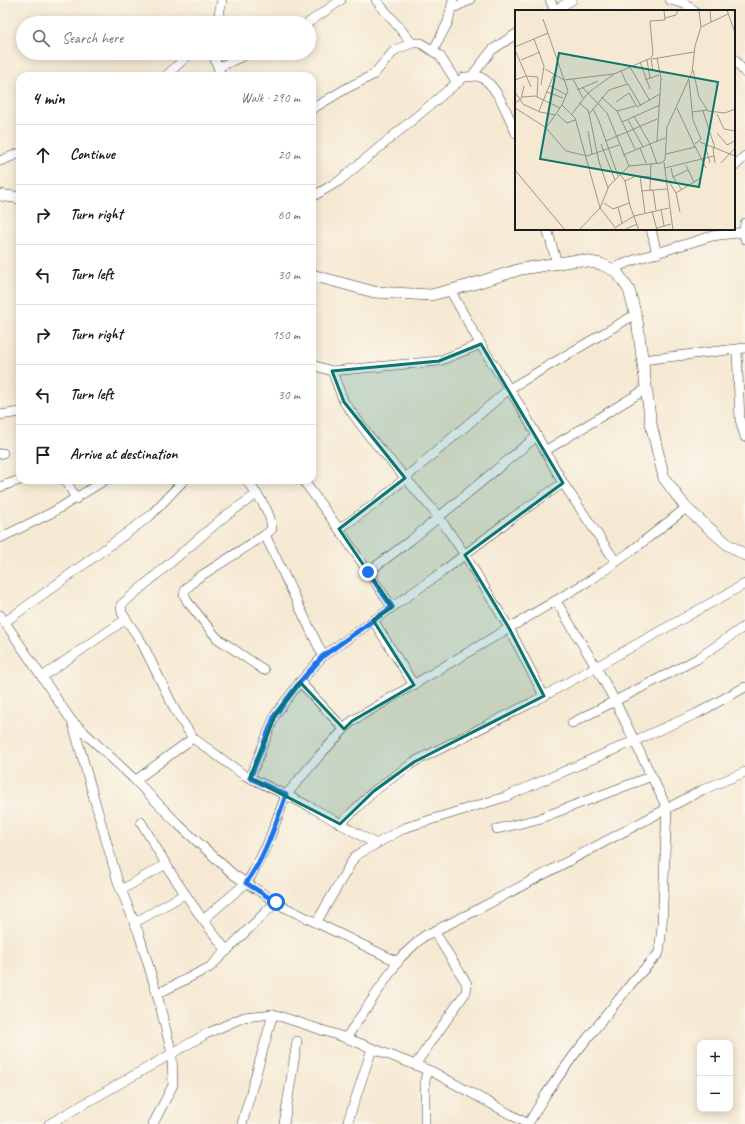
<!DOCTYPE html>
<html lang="en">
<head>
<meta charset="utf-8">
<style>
  body { margin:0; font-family:Caveat,sans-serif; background:#f2f2f2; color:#202124 }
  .controls { position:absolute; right:12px; bottom:12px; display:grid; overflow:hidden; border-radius:8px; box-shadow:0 2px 10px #0003 }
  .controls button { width:36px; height:36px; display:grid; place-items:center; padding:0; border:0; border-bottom:1px solid #e0e0e0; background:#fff; color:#202124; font:20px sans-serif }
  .stop { position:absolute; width:12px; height:12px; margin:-9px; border:3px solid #1a73e8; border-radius:50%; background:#fff }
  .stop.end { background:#1a73e8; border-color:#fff; box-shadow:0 1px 4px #0008 }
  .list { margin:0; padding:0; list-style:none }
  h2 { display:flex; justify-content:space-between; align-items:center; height:52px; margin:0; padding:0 16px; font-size:17px }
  h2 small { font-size:13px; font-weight:400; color:#757577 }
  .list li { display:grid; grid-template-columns:26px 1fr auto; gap:12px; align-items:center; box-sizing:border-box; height:60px; padding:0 16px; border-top:1px solid #e0e0e0 }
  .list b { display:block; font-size:15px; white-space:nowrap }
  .list em { font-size:13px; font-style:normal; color:#757577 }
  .icon { flex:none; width:22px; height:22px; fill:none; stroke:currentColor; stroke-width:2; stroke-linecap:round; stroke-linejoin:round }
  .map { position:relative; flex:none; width:745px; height:1124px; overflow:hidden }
  .search { position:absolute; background:#fff; box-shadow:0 2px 10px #0003; left:16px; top:16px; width:300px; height:44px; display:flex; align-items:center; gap:10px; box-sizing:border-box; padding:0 14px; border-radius:22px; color:#757577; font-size:15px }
  .panel { position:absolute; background:#fff; box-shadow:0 2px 10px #0003; left:16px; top:72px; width:300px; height:412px; border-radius:12px }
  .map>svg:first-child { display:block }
</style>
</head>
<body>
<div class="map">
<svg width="745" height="1124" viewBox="0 0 745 1124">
  <rect width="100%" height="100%" fill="#fbf7ec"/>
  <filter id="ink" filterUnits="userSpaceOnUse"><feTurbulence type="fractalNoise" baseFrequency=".025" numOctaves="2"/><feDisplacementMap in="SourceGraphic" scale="8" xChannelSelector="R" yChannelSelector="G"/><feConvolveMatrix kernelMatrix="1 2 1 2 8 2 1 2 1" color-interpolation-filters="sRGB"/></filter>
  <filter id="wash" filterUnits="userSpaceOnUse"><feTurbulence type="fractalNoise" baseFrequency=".012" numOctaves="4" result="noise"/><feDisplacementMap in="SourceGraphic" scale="16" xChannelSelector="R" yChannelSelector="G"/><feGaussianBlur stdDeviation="0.9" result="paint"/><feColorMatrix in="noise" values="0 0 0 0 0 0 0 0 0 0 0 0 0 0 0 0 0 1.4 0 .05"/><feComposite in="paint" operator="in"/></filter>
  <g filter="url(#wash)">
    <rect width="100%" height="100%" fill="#f5e9d3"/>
  </g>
  <g filter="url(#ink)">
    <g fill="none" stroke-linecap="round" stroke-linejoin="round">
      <defs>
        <g id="minor">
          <path d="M 376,0 L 412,43"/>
          <path d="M 550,0 L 555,11"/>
          <path d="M 670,0 L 685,4 L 694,11"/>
          <path d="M 451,9 L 470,0"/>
          <path d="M 553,11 L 572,0"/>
          <path d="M 217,23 L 222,0"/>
          <path d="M 308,23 L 341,0"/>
          <path d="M 433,51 L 448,22 L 453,0"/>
          <path d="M 213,53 L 221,76"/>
          <path d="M 734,59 L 745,73"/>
          <path d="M 219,67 L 250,53"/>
          <path d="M 166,76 L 190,53"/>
          <path d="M 471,77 L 492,50 L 516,34"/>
          <path d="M 312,109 L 347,88 L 373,75 L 395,50 L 412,43 L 421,43 L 440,56 L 457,83"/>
          <path d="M 0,161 L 20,153"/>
          <path d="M 734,167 L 745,156"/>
          <path d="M 312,197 L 339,181 L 464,77 C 468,77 473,76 476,76 C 495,78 509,118 516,133"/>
          <path d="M 745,223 L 744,232 L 745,239"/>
          <path d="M 547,229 L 557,263"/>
          <path d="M 651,229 L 657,254"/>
          <path d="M 611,269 L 637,259 L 712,236 L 745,232"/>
          <path d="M 450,290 L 482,347 L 522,409 L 563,483 L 616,562"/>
          <path d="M 737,350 L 740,420 L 745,437"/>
          <path d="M 642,360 L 745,348"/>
          <path d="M 312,365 L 332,371 L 439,361 L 481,344"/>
          <path d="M 332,371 L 344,402 L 370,437 L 439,517 L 465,555 L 509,628 L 544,696"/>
          <path d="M 0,415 L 20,412"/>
          <path d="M 545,451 L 646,389"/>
          <path d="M 0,454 L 3,453"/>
          <path d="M 66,480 L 76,499"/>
          <path d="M 246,480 C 257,494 271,511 272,529 L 265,535 L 196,579 L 186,589 L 184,594 L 187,601 L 217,638 L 264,670"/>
          <path d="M 303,480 L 339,529 L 392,607"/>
          <path d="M 0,487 L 20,480"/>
          <path d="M 257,494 L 225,516 L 121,605 L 122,613 L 142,643 L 176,712 L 193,738 L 244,775 L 309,806 L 376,844"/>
          <path d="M 339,529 L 375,504 L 509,389 L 636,314"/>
          <path d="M 265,535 L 323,656"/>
          <path d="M 0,538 L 53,512 L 105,480"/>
          <path d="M 368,572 L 411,540 L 537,436"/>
          <path d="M 0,615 L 71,720 L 133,778 L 179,825 L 234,875 L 284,907 L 398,962"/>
          <path d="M 373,620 L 414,685"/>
          <path d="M 5,622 L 150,516 L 184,480"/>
          <path d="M 42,677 L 126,619"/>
          <path d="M 300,682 L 344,729"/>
          <path d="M 72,721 L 118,882 L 139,934 L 157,994 L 172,1054 L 173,1085 L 153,1124"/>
          <path d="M 572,723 L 697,659 L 745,626"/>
          <path d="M 250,778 L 275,715 L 300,682 L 323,656 L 442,572 L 512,518 L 563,483"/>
          <path d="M 136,780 L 193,738"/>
          <path d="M 141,822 L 173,876 L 203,920 L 227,951"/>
          <path d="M 340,824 L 374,791 L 414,762 L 531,703 L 745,584"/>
          <path d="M 497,829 L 538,819 L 652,776"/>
          <path d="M 121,890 L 166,864"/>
          <path d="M 203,920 L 246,883 L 251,876 L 267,845 L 286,795 L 319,756 L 352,721 L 592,579 L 630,552 L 686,508"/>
          <path d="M 134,923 L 185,894"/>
          <path d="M 316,923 L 355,856 L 404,828 L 505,797 L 696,714 L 745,687"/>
          <path d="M 157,994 L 210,967 L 276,902"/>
          <path d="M 346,1038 L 401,957 L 424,936 L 471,913 L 702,790 L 745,772"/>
          <path d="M 415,1065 L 466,992 L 467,984 L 434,931"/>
          <path d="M 49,1124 L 206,1034 L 244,1017 L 273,1014 L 346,1038 L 433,1072 L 528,1124"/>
          <path d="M 242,1124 L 273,1014"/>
          <path d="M 284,1124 L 297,1041"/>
          <path d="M 347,1124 L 372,1049"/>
          <path d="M 425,1124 L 425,1081 L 427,1070"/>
          <path d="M 528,1124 L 546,1094 L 574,1055 L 635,979 L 659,953 L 662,926 L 667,808 L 615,701 L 596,667 L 556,601"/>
        </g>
        <g id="tertiary">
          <path d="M 0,195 L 20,198"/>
          <path d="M 312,275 L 374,292 L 431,295 L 470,285 L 521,269 L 578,260 L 601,264 L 617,272 L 629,290 L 637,320 L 651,424 L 664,478 L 686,508 L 727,544 L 745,555"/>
        </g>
      </defs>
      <use href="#minor" stroke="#3d3b37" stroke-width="10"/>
      <use href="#tertiary" stroke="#3d3b37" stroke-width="12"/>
      <use href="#minor" stroke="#fff" stroke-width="9"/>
      <use href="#tertiary" stroke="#fff" stroke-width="11"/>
    </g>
  </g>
  <g fill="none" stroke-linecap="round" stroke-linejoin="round" filter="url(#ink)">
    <path stroke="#1a73e8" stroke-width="5" d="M 276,902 L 246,883 C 265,857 275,825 286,795 L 250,778 L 275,715 L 300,682 L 323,656 L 392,607 L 368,572"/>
  </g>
  <path fill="#0f766e" fill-opacity="0.2" stroke="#0f766e" stroke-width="3" stroke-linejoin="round" d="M 481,344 L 563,483 L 465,555 L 509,628 L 544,696 L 414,762 L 374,791 L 340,824 L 250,778 L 275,715 L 300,682 L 344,729 L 352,721 L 414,685 L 373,620 L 392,607 L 339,529 L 405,478 L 344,402 L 332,371 L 439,361 Z"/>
  <g transform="translate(515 10)">
    <rect width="220" height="220" fill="#f5e9d3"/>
    <path fill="none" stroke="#9e978a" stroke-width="1" d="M 195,0 L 196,12M 212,0 L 220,23M 150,8 L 161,5 L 163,0M 28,9 L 53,81 L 47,95 L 31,118M 186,17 L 213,4M 19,29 L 29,56 L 26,75M 0,37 L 33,23M 0,40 L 16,77M 136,49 L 138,61M 137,49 L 179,42M 6,50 L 25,42M 132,50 L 135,68M 125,52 L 135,79M 115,57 L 135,91M 30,59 L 49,70 L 98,64M 178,60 L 184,87 L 193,101 L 210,103 L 220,99M 106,61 L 112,74M 58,69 L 68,88M 0,70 L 11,66 L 23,67 L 22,87M 130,70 L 144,65M 174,70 L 178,110 L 186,129 L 180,134M 35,76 L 52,85M 67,77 L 92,103 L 114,156M 62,80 L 83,71M 0,82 L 8,94 L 25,102 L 40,105M 32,82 L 48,88M 7,87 L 20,86 L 45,98M 86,87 L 102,101 L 120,139M 101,92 L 114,83 L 122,97 L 145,84M 0,93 L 6,89 L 9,76M 64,93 L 73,100 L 75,108 L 84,152 L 93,178M 47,95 L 60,108 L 85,198 L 102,220M 0,98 L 30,117 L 51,141 L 72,146 L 104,135M 78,99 L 84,111 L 103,166M 24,101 L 39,64M 102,101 L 120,96M 188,101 L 200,138M 177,102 L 192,100M 42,104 L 52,113 L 60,110M 57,104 L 73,83 L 99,64 L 136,48 L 138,44 L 135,11 L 150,10 L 149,0M 74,104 L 94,80 L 113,74 L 126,96M 202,104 L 209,119 L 220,121M 119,106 L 135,134 L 142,154M 113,110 L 128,137M 107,112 L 145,95M 73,121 L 77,144M 202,123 L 212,135 L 220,131M 91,131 L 142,109M 142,131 L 146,69 L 142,48M 185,132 L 220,146M 86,134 L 100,170M 190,135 L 195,153M 180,136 L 191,158M 125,138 L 131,153M 198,138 L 200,153M 151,144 L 180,137 L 162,98M 108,145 L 150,128M 149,152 L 158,220M 206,153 L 220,138M 171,155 L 179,172M 150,158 L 199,146M 156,158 L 158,167 L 167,180M 0,160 L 50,220M 105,164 L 110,171 L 115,196 L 124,220M 125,166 L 130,203M 158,167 L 173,160M 135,169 L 154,172 L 161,183 L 165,202M 110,171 L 121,166 L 135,167M 135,180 L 136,154M 138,180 L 141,200M 126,181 L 152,179M 161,183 L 184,169 L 187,165M 89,193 L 98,199 L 114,193M 103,197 L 107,213M 146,199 L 149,216M 137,201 L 142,220M 101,217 L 119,206 L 154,198M 142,218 L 156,214M 111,219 L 122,214M 64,220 L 85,198 L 94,176 L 114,156 L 146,153 L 150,150 L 152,117 L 177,62 L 180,36 L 186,17 L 184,0"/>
    <path fill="#0f766e" fill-opacity="0.15" stroke="#0f766e" stroke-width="2" d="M 44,43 L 203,72 L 184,177 L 25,149 Z"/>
    <rect width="220" height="220" fill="none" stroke="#1c1c1c" stroke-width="2"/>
  </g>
</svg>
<div class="controls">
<button>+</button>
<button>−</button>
</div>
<div class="stop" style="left:276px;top:902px"></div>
<div class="stop end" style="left:368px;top:572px"></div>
<div class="search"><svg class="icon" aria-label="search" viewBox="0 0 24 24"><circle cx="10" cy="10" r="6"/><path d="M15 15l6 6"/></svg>Search here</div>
<section class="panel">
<h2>4 min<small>Walk · 290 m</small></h2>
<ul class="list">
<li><svg class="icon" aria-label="ahead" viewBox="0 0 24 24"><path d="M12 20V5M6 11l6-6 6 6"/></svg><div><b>Continue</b></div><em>20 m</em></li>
<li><svg class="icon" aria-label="right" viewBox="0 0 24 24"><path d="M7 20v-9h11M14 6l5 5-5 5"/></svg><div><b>Turn right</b></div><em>60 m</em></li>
<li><svg class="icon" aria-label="left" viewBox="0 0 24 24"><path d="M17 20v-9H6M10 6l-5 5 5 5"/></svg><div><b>Turn left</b></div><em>30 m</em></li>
<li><svg class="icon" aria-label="right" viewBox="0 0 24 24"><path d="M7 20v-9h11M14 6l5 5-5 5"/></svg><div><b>Turn right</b></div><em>150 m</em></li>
<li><svg class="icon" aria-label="left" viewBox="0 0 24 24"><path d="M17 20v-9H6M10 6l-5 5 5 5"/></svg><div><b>Turn left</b></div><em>30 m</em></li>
<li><svg class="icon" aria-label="arrive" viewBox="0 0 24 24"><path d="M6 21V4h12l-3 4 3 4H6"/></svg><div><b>Arrive at destination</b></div></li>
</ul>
</section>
</div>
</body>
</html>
